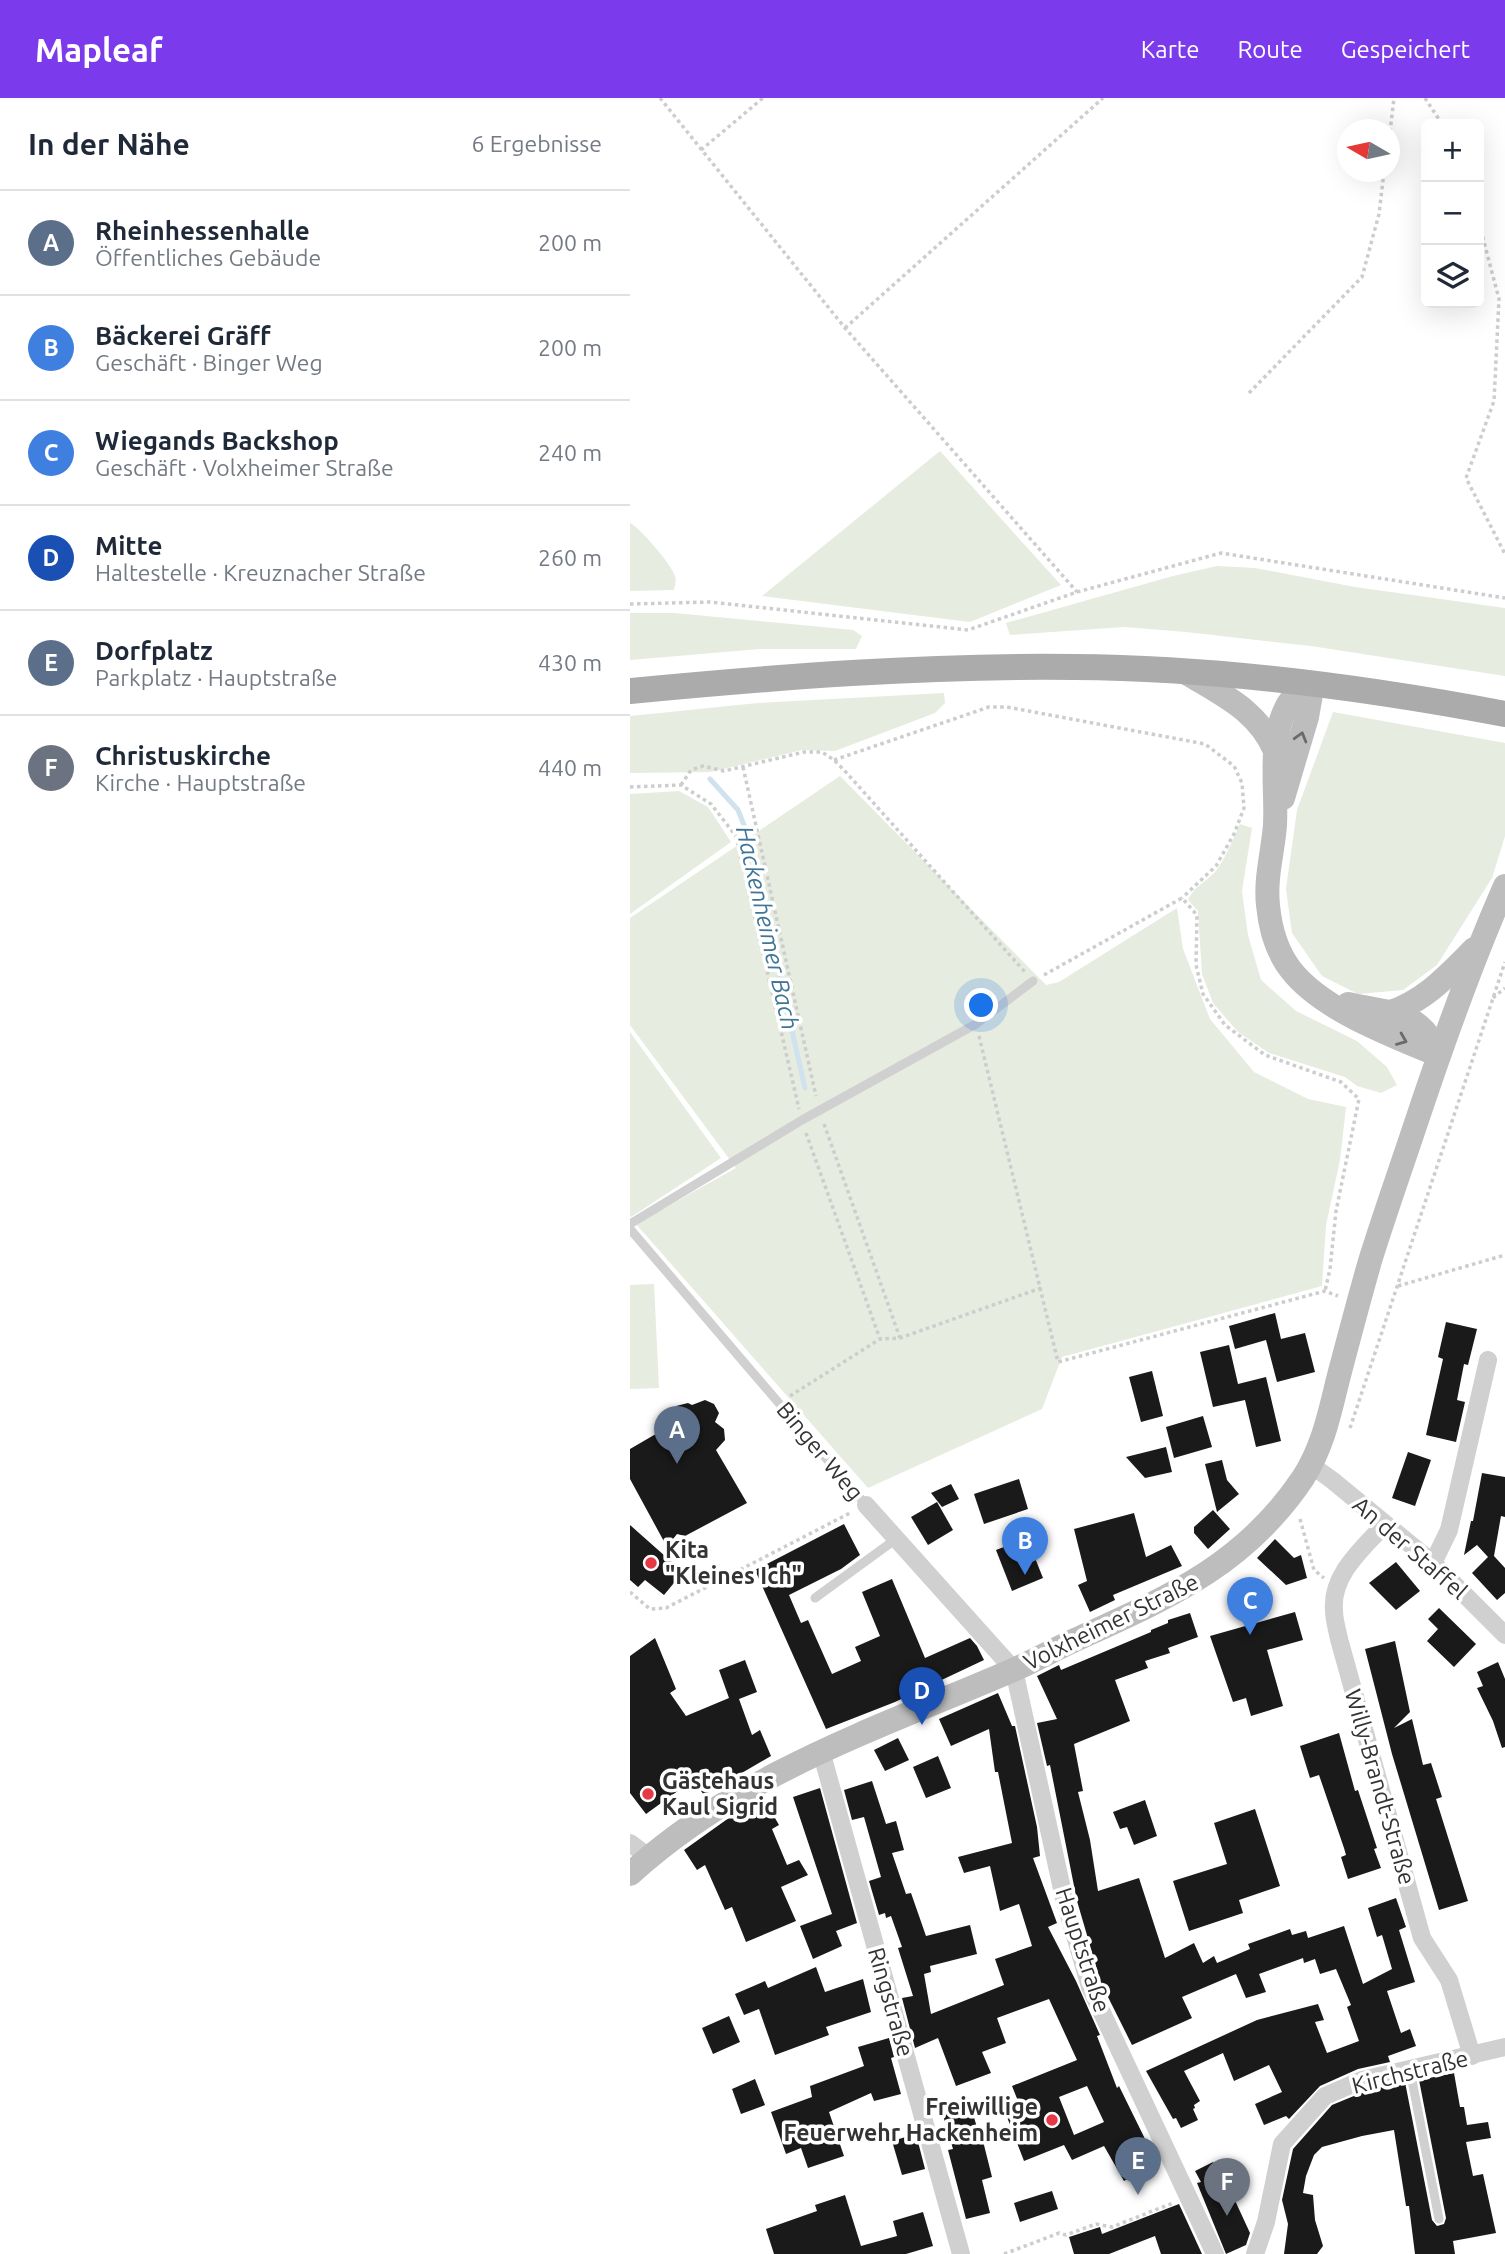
<!DOCTYPE html>
<html lang="de">
<head>
<meta charset="utf-8">
<style>
  body { margin:0; font-family:Ubuntu,sans-serif; background:#f6f6f7; color:#1f2937 }
  .controls { position:absolute; right:21px; top:21px; display:grid; overflow:hidden; border-radius:10px; box-shadow:0 7px 28px #0002 }
  .controls button { width:63px; height:63px; display:grid; place-items:center; padding:0; border:0; border-bottom:2px solid #e0e1e3; background:#fff; color:#1f2937; font:35px sans-serif }
  .compass { position:absolute; left:707px; top:21px; width:63px; height:63px; border-radius:50%; background:#fff; box-shadow:0 7px 28px #0002; rotate:279deg }
  .you { position:absolute; left:352px; top:908px; width:24px; height:24px; margin:-18px; border:5px solid #fff; border-radius:50%; background:#1a73e8; box-shadow:0 0 0 10px #1a73e833 }
  .badge { display:grid; place-items:center; width:46px; height:46px; border-radius:50%; background:#7c3aed; color:#fff; font-size:23px; font-weight:700 }
  .pin { position:absolute; translate:-50% -58px; filter:drop-shadow(0 2px 4px #0008) }
  .pin::after { content:''; position:absolute; top:37px; width:24px; height:21px; background:inherit; clip-path:polygon(0 0,100% 0,50% 100%) }
  .list { margin:0; padding:0; list-style:none }
  h2 { display:flex; justify-content:space-between; align-items:center; height:91px; margin:0; padding:0 28px; font-size:30px }
  h2 small { font-size:23px; font-weight:400; color:#747a83 }
  .list li { display:grid; grid-template-columns:46px 1fr auto; gap:21px; align-items:center; box-sizing:border-box; height:105px; padding:0 28px; border-top:2px solid #e0e1e3 }
  .list b { display:block; font-size:26px; white-space:nowrap }
  .list p { margin:0; font-size:23px; white-space:nowrap; color:#747a83 }
  .list em { font-size:23px; font-style:normal; color:#747a83 }
  .icon { flex:none; width:38px; height:38px; fill:none; stroke:currentColor; stroke-width:2; stroke-linecap:round; stroke-linejoin:round }
  .map { position:relative; flex:none; width:875px; height:2156px; overflow:hidden }
  header { display:flex; align-items:center; gap:42px; box-sizing:border-box; height:98px; padding:0 35px; background:#7c3aed; color:#fff }
  header strong { font-size:33px }
  nav { display:flex; gap:38px; margin-inline-start:auto; font-size:24px }
  main { display:flex }
  aside { flex:1; background:#fff }
  .map>svg:first-child { display:block }
</style>
</head>
<body>
<header>
<strong>Mapleaf</strong>
<nav><a>Karte</a><a>Route</a><a>Gespeichert</a></nav>
</header>
<main>
<aside>
<h2>In der Nähe<small>6 Ergebnisse</small></h2>
<ul class="list">
<li><span class="badge" style="background:#5c6f8a">A</span><div><b>Rheinhessenhalle</b><p>Öffentliches Gebäude</p></div><em>200 m</em></li>
<li><span class="badge" style="background:#3f7fe0">B</span><div><b>Bäckerei Gräff</b><p>Geschäft · Binger Weg</p></div><em>200 m</em></li>
<li><span class="badge" style="background:#3f7fe0">C</span><div><b>Wiegands Backshop</b><p>Geschäft · Volxheimer Straße</p></div><em>240 m</em></li>
<li><span class="badge" style="background:#1a4fb4">D</span><div><b>Mitte</b><p>Haltestelle · Kreuznacher Straße</p></div><em>260 m</em></li>
<li><span class="badge" style="background:#5c6f8a">E</span><div><b>Dorfplatz</b><p>Parkplatz · Hauptstraße</p></div><em>430 m</em></li>
<li><span class="badge" style="background:#6b7280">F</span><div><b>Christuskirche</b><p>Kirche · Hauptstraße</p></div><em>440 m</em></li>
</ul>
</aside>
<div class="map">
<svg width="875" height="2156" viewBox="0 0 875 2156">
  <rect width="100%" height="100%" fill="#fff"/>
  <g fill="#e6ecdf">
    <path d="M 310,353 L 431,487 L 340,524 L 132,498 Z"/>
    <path d="M 0,425 C 10,430 40,465 44,476 C 47,481 45,487 44,492 L 0,493 Z"/>
    <path d="M 587,468 L 625,470 L 725,489 L 875,510 L 875,578 L 681,548 L 556,534 L 494,529 L 380,537 L 376,525 L 543,478 Z"/>
    <path d="M 0,515 L 45,515 L 223,532 L 232,538 L 226,551 L 130,551 L 0,562 Z"/>
    <path d="M 314,595 L 315,605 L 305,615 L 205,653 L 172,652 L 81,674 L 0,675 L 0,618 L 128,605 Z"/>
    <path d="M 703,614 L 875,645 L 875,738 L 862,780 L 807,867 L 773,892 L 728,896 L 692,878 L 662,835 L 656,791 L 667,712 Z"/>
    <path d="M 210,678 L 416,887 L 429,884 L 547,810 L 553,851 L 580,921 L 624,974 L 678,1001 L 716,1009 L 710,1062 L 696,1127 L 692,1188 L 432,1259 L 412,1311 L 238,1390 L 6,1126 L 106,1070 L 0,927 L 0,820 Z"/>
    <path d="M 49,693 L 78,709 L 101,744 L 0,816 L 0,696 Z"/>
    <path d="M 610,726 L 622,730 L 612,793 L 618,837 L 631,882 L 666,913 L 727,943 L 757,969 L 767,987 L 751,995 L 727,988 L 715,979 L 639,955 L 608,934 L 583,905 L 572,876 L 568,813 L 558,802 C 563,789 577,783 586,773 C 596,759 603,742 610,726 Z"/>
    <path d="M 0,934 L 91,1060 L 1,1119 L 0,1118 Z"/>
    <path d="M 24,1186 L 29,1290 L 0,1291 L 0,1187 Z"/>
  </g>
  <g fill="none" stroke-linecap="round" stroke-linejoin="round">
    <path stroke="#cfe2ee" stroke-width="5" d="M 80,681 L 108,712 L 116,732 L 175,990"/>
  </g>
  <g fill="#1a1a1a" fill-rule="evenodd">
    <path d="M 645,1215 L 651,1241 L 675,1235 L 685,1274 L 647,1284 L 636,1242 L 605,1251 L 599,1228 Z"/>
    <path d="M 816,1224 L 847,1231 L 838,1267 L 834,1266 L 827,1302 L 835,1304 L 826,1344 L 796,1337 L 813,1261 L 808,1259 Z"/>
    <path d="M 599,1247 L 608,1286 L 636,1279 L 651,1343 L 626,1349 L 615,1302 L 583,1309 L 570,1254 Z"/>
    <path d="M 522,1273 L 533,1318 L 511,1324 L 499,1279 Z"/>
    <path d="M 75,1302 L 84,1306 L 89,1315 L 85,1324 L 94,1331 L 95,1342 L 86,1352 L 117,1405 L 55,1438 L 47,1436 L 37,1449 L 0,1381 L 0,1351 L 43,1326 L 40,1317 L 46,1308 L 58,1305 L 62,1307 Z"/>
    <path d="M 573,1318 L 582,1349 L 544,1360 L 536,1329 Z"/>
    <path d="M 536,1349 L 542,1374 L 515,1380 L 496,1359 Z"/>
    <path d="M 778,1354 L 801,1362 L 785,1408 L 762,1400 Z"/>
    <path d="M 592,1362 L 597,1382 L 609,1396 L 587,1414 L 575,1366 Z"/>
    <path d="M 852,1375 L 875,1379 L 875,1419 L 871,1418 L 864,1458 L 875,1470 L 875,1495 L 867,1502 L 842,1475 L 858,1459 L 847,1447 L 834,1457 L 841,1423 L 843,1423 Z"/>
    <path d="M 389,1381 L 398,1411 L 354,1426 L 344,1396 Z"/>
    <path d="M 321,1386 L 329,1401 L 312,1409 L 301,1395 Z"/>
    <path d="M 307,1404 L 323,1432 L 298,1447 L 281,1419 Z"/>
    <path d="M 583,1412 L 600,1431 L 578,1451 L 564,1435 L 564,1429 Z"/>
    <path d="M 504,1415 L 516,1459 L 541,1447 L 552,1468 L 483,1497 L 485,1502 L 460,1514 L 448,1487 L 457,1483 L 444,1431 Z"/>
    <path d="M 214,1426 L 230,1457 L 211,1471 L 159,1497 L 171,1525 L 178,1522 L 202,1576 L 231,1563 L 225,1549 L 250,1538 L 232,1494 L 262,1481 L 295,1560 L 340,1540 L 347,1548 L 354,1562 L 265,1604 L 196,1631 L 125,1472 Z"/>
    <path d="M 0,1427 L 53,1474 L 34,1497 L 15,1482 L 8,1489 L 0,1482 Z"/>
    <path d="M 397,1440 L 413,1480 L 382,1493 L 366,1452 Z"/>
    <path d="M 645,1441 L 664,1460 L 671,1457 L 677,1480 L 656,1487 L 627,1460 Z"/>
    <path d="M 766,1464 L 790,1493 L 766,1512 L 739,1485 Z"/>
    <path d="M 809,1510 L 846,1546 L 824,1569 L 797,1543 L 808,1531 L 798,1521 Z"/>
    <path d="M 665,1514 L 673,1542 L 637,1552 L 653,1608 L 621,1618 L 616,1600 L 603,1604 L 580,1538 Z"/>
    <path d="M 560,1515 L 568,1539 L 538,1550 L 540,1555 L 515,1563 L 518,1570 L 485,1582 L 500,1623 L 444,1646 L 453,1693 L 448,1694 L 460,1742 L 468,1793 L 509,1780 L 535,1860 L 564,1845 L 573,1865 L 584,1858 L 587,1865 L 620,1851 L 618,1846 L 660,1831 L 662,1837 L 676,1833 L 678,1840 L 714,1828 L 733,1886 L 762,1871 L 752,1837 L 747,1839 L 738,1810 L 766,1800 L 776,1829 L 769,1832 L 785,1884 L 757,1893 L 771,1935 L 780,1931 L 786,1948 L 758,1958 L 760,1964 L 728,1971 L 690,1988 L 659,2021 L 656,2018 L 634,2027 L 625,2006 L 652,1994 L 639,1967 L 604,1983 L 593,1955 L 554,1973 L 570,2003 L 564,2007 L 565,2010 L 563,2011 L 568,2022 L 551,2030 L 546,2020 L 543,2021 L 516,1973 L 627,1922 L 688,1906 L 694,1922 L 685,1924 L 697,1955 L 729,1943 L 717,1909 L 721,1907 L 706,1871 L 690,1876 L 685,1861 L 674,1865 L 673,1860 L 629,1876 L 636,1894 L 616,1900 L 606,1876 L 552,1899 L 562,1920 L 502,1947 L 471,1885 L 447,1803 L 420,1667 L 417,1668 L 407,1625 L 427,1621 L 407,1578 L 429,1567 L 431,1572 L 521,1534 L 521,1532 L 538,1525 L 538,1522 Z"/>
    <path d="M 25,1540 L 46,1591 L 40,1595 L 56,1618 L 99,1600 L 89,1572 L 115,1562 L 127,1594 L 109,1601 L 122,1637 L 130,1632 L 141,1658 L 74,1697 L 63,1682 L 16,1716 L 0,1695 L 0,1558 Z"/>
    <path d="M 765,1543 L 780,1614 L 764,1630 L 782,1621 L 793,1667 L 801,1665 L 812,1699 L 806,1701 L 838,1803 L 809,1812 L 762,1656 L 735,1551 Z"/>
    <path d="M 868,1564 L 875,1581 L 875,1649 L 872,1650 L 863,1623 L 847,1590 L 853,1588 L 847,1574 Z"/>
    <path d="M 368,1595 L 382,1628 L 385,1628 L 407,1729 L 410,1758 L 403,1760 L 427,1825 L 418,1829 L 446,1883 L 470,1937 L 467,1938 L 487,1990 L 489,1988 L 517,2045 L 519,2044 L 529,2063 L 494,2083 L 474,2048 L 442,2062 L 434,2047 L 394,2063 L 377,2019 L 392,2013 L 382,1988 L 447,1962 L 419,1901 L 367,1920 L 376,1945 L 352,1954 L 361,1975 L 326,1988 L 308,1940 L 285,1950 L 272,1900 L 283,1898 L 268,1850 L 272,1849 L 261,1818 L 256,1820 L 255,1815 L 249,1817 L 239,1783 L 251,1779 L 234,1719 L 222,1722 L 214,1692 L 242,1683 L 256,1726 L 266,1723 L 274,1752 L 262,1755 L 276,1796 L 281,1795 L 296,1838 L 340,1827 L 347,1856 L 300,1868 L 301,1874 L 294,1876 L 301,1916 L 374,1887 L 365,1861 L 402,1848 L 389,1806 L 370,1813 L 360,1768 L 334,1775 L 328,1759 L 382,1745 L 368,1674 L 365,1674 L 359,1631 L 321,1648 L 309,1621 ZM 457,1988 L 474,2024 L 444,2037 L 429,1999 Z"/>
    <path d="M 709,1635 L 725,1693 L 728,1692 L 747,1750 L 744,1751 L 751,1770 L 718,1781 L 711,1759 L 716,1757 L 714,1750 L 689,1677 L 680,1680 L 670,1648 Z"/>
    <path d="M 268,1640 L 279,1662 L 255,1673 L 244,1652 Z"/>
    <path d="M 308,1658 L 321,1690 L 296,1700 L 283,1669 Z"/>
    <path d="M 190,1690 L 227,1825 L 206,1833 L 212,1848 L 183,1861 L 170,1828 L 202,1816 L 163,1699 Z"/>
    <path d="M 134,1701 L 149,1727 L 142,1731 L 157,1767 L 169,1762 L 178,1777 L 151,1789 L 166,1823 L 116,1844 L 102,1809 L 95,1812 L 75,1767 L 67,1772 L 54,1752 L 96,1722 Z"/>
    <path d="M 515,1702 L 527,1738 L 504,1747 L 497,1729 L 490,1731 L 483,1714 Z"/>
    <path d="M 625,1711 L 650,1788 L 609,1802 L 613,1815 L 559,1833 L 543,1783 L 597,1766 L 584,1725 Z"/>
    <path d="M 186,1869 L 195,1894 L 233,1881 L 241,1914 L 196,1929 L 199,1937 L 145,1957 L 129,1911 L 114,1917 L 105,1896 L 135,1883 L 138,1890 Z"/>
    <path d="M 99,1918 L 110,1944 L 83,1956 L 72,1930 Z"/>
    <path d="M 259,1940 L 264,1959 L 261,1960 L 271,1996 L 244,2003 L 241,1995 L 199,2014 L 214,2058 L 178,2070 L 171,2050 L 156,2056 L 141,2014 L 182,1999 L 180,1988 L 234,1968 L 228,1949 Z"/>
    <path d="M 824,1975 L 830,2009 L 834,2009 L 837,2027 L 858,2024 L 861,2040 L 836,2044 L 843,2078 L 853,2076 L 866,2135 L 823,2143 L 825,2156 L 785,2156 L 779,2108 L 776,2108 L 764,2032 L 732,2038 L 692,2049 L 684,2057 L 676,2078 L 673,2095 L 683,2097 L 685,2122 L 693,2148 L 687,2156 L 654,2156 L 658,2126 L 652,2102 L 663,2051 L 702,2007 L 736,1993 L 773,1984 L 775,1984 L 802,2122 L 807,2128 L 814,2126 L 816,2120 L 789,1982 Z"/>
    <path d="M 125,1981 L 135,2007 L 111,2016 L 102,1991 Z"/>
    <path d="M 338,1999 L 351,2043 L 353,2043 L 362,2079 L 352,2082 L 360,2115 L 336,2121 L 318,2052 L 323,2051 L 310,2007 Z"/>
    <path d="M 286,2036 L 295,2071 L 272,2077 L 262,2043 Z"/>
    <path d="M 583,2064 L 588,2075 L 604,2069 L 614,2090 L 602,2096 L 620,2135 L 616,2147 L 596,2156 L 567,2085 L 571,2084 L 565,2073 Z"/>
    <path d="M 422,2093 L 428,2111 L 390,2124 L 384,2105 Z"/>
    <path d="M 215,2097 L 231,2148 L 267,2138 L 263,2123 L 293,2114 L 303,2148 L 276,2156 L 144,2156 L 136,2131 L 187,2113 L 185,2107 Z"/>
    <path d="M 549,2106 L 572,2156 L 531,2156 L 525,2138 L 479,2156 L 444,2156 L 439,2139 L 470,2129 L 472,2136 Z"/>
  </g>
  <g fill="none" stroke-linecap="round" stroke-linejoin="round">
    <g stroke="#cdcdcd" stroke-width="3.5" stroke-dasharray="3.5 3.5" stroke-linecap="butt">
      <path d="M 30,0 L 215,230 L 447,494"/>
      <path d="M 795,0 L 812,26"/>
      <path d="M 760,34 L 764,0"/>
      <path d="M 71,52 L 133,0"/>
      <path d="M 849,125 L 869,201 L 864,303 L 836,380 L 875,456"/>
      <path d="M 215,230 L 473,0"/>
      <path d="M 619,295 L 732,179 L 749,116 L 754,74"/>
      <path d="M 0,506 L 80,504 L 338,532 L 447,494 L 591,455 L 875,500"/>
      <path d="M 204,662 L 359,609 L 377,609 L 575,646 L 604,668 L 612,685 L 614,710 L 604,736 L 586,768 L 552,800"/>
      <path d="M 113,669 L 186,998"/>
      <path d="M 51,687 L 61,672 L 73,668 L 94,673 L 174,654 L 192,654 L 204,662 L 214,672 L 395,874"/>
      <path d="M 0,689 L 51,687 L 81,706 L 106,738 L 169,1011"/>
      <path d="M 414,877 L 552,800 L 567,817 L 566,867 L 573,896 L 595,927 L 635,957 L 711,984 L 729,1001 L 706,1113 L 700,1171 L 695,1193"/>
      <path d="M 863,900 L 875,890"/>
      <path d="M 349,938 L 428,1264 L 695,1193 L 708,1198"/>
      <path d="M 194,1026 L 270,1240"/>
      <path d="M 176,1035 L 250,1241"/>
      <path d="M 768,1188 L 875,1157"/>
      <path d="M 160,1298 L 250,1241 L 270,1240 L 411,1190"/>
      <path d="M 720,1330 L 875,864"/>
      <path d="M 670,1421 L 684,1472 L 694,1480"/>
      <path d="M 0,1494 L 20,1511 L 36,1510 L 220,1415"/>
      <path d="M 374,2156 L 429,2135 L 436,2137 L 466,2126 L 482,2129 L 543,2105"/>
    </g>
    <g stroke="#d0d0d0" stroke-width="9">
      <path d="M 0,1126 L 172,1022 L 346,926 L 403,883"/>
      <path d="M 0,1131 L 236,1407"/>
      <path d="M 185,1500 L 266,1441"/>
      <path d="M 780,1972 L 809,2121"/>
    </g>
    <g stroke="#d0d0d0" stroke-width="18">
      <path d="M 681,1367 L 702,1382 L 803,1465 L 875,1537"/>
      <path d="M 236,1407 L 384,1572 L 434,1800 L 460,1889 L 585,2156"/>
      <path d="M 754,1427 C 732,1451 701,1477 704,1512 C 704,1522 707,1531 709,1541 L 792,1840 L 819,1882 L 842,1958"/>
      <path d="M 803,1465 L 819,1432 L 858,1262"/>
      <path d="M 191,1653 L 331,2156"/>
      <path d="M 0,1745 L 19,1759"/>
      <path d="M 625,2156 L 636,2124 L 652,2046 L 695,1998 L 732,1982 L 875,1949"/>
    </g>
    <g stroke="#bdbdbd" stroke-width="24">
      <path d="M 555,574 C 592,597 628,612 645,653"/>
      <path d="M 683,585 C 672,592 661,599 656,610 C 638,646 647,689 645,727 C 643,754 635,780 638,807 C 640,829 647,854 661,872 C 692,912 763,938 808,957"/>
      <path d="M 653,700 L 677,619 L 683,585"/>
      <path d="M 718,906 C 759,915 793,913 808,957"/>
      <path d="M 758,915 C 795,903 817,878 844,851"/>
      <path d="M 0,1776 C 113,1674 244,1632 381,1573 C 402,1564 423,1552 445,1542 C 537,1500 614,1468 673,1380 C 696,1344 701,1306 712,1266 C 721,1232 730,1198 740,1163 C 754,1118 770,1073 785,1028 C 812,947 840,867 875,788"/>
    </g>
    <path stroke="#ababab" stroke-width="26" d="M 0,593 C 147,579 296,567 444,569 C 588,570 733,589 875,616"/>
  </g>
  <defs><path id="oneway-chevron" d="M-2-3.5L2.5 0L-2 3.5" fill="none" stroke-width="1.6" stroke-linecap="round" stroke-linejoin="round" transform="scale(1.75)"/></defs>
  <g stroke="#6a6a6a">
    <use href="#oneway-chevron" transform="translate(671 639) rotate(-74)"/>
    <use href="#oneway-chevron" transform="translate(772 942) rotate(22)"/>
  </g>
  <g fill="#e63946" stroke="#fff" stroke-width="2.5">
    <circle cx="21" cy="1465" r="7"/>
    <circle cx="18" cy="1696" r="7"/>
    <circle cx="422" cy="2022" r="7"/>
  </g>
  <g text-anchor="middle" stroke-width="7" stroke-linejoin="round" paint-order="stroke">
    <g font-size="23" fill="#333" stroke="#fff">
      <text transform="translate(190 1353) rotate(50)" y="8">Binger Weg</text>
      <text transform="translate(780 1450) rotate(41)" y="8">An der Staffel</text>
      <text transform="translate(481 1524) rotate(-26)" y="8">Volxheimer Straße</text>
      <text transform="translate(750 1689) rotate(74)" y="8">Willy-Brandt-Straße</text>
      <text transform="translate(453 1852) rotate(72)" y="8">Hauptstraße</text>
      <text transform="translate(261 1904) rotate(74)" y="8">Ringstraße</text>
      <text transform="translate(780 1974) rotate(-14)" y="8">Kirchstraße</text>
    </g>
    <g font-size="23" font-weight="bold" fill="#333" stroke="#fff" text-anchor="start">
      <text x="35" y="1460">Kita<tspan x="35" dy="26">"Kleines Ich"</tspan></text>
      <text x="32" y="1691">Gästehaus<tspan x="32" dy="26">Kaul Sigrid</tspan></text>
      <text x="408" y="2017" text-anchor="end">Freiwillige<tspan x="408" dy="26">Feuerwehr Hackenheim</tspan></text>
    </g>
    <g font-size="24" font-style="italic" fill="#3f7597" stroke="#fff">
      <text transform="translate(137 830) rotate(77)" y="8">Hackenheimer Bach</text>
    </g>
  </g>
</svg>
<div class="controls">
<button>+</button>
<button>−</button>
<button><svg class="icon" aria-label="layers" viewBox="0 0 24 24"><path d="M12 4l9 5-9 5-9-5zM3 14l9 5 9-5"/></svg></button>
</div>
<svg class="compass" viewBox="-18 -18 36 36"><path d="M0-13l5 13h-10z" fill="#e53935"/><path d="M0 13l5-13h-10z" fill="#747a83"/></svg>
<div class="you"></div>
<div class="pin badge" style="left:47px;top:1366px;background:#5c6f8a">A</div>
<div class="pin badge" style="left:395px;top:1477px;background:#3f7fe0">B</div>
<div class="pin badge" style="left:620px;top:1537px;background:#3f7fe0">C</div>
<div class="pin badge" style="left:292px;top:1627px;background:#1a4fb4">D</div>
<div class="pin badge" style="left:508px;top:2097px;background:#5c6f8a">E</div>
<div class="pin badge" style="left:597px;top:2118px;background:#6b7280">F</div>
</div>
</main>
</body>
</html>
